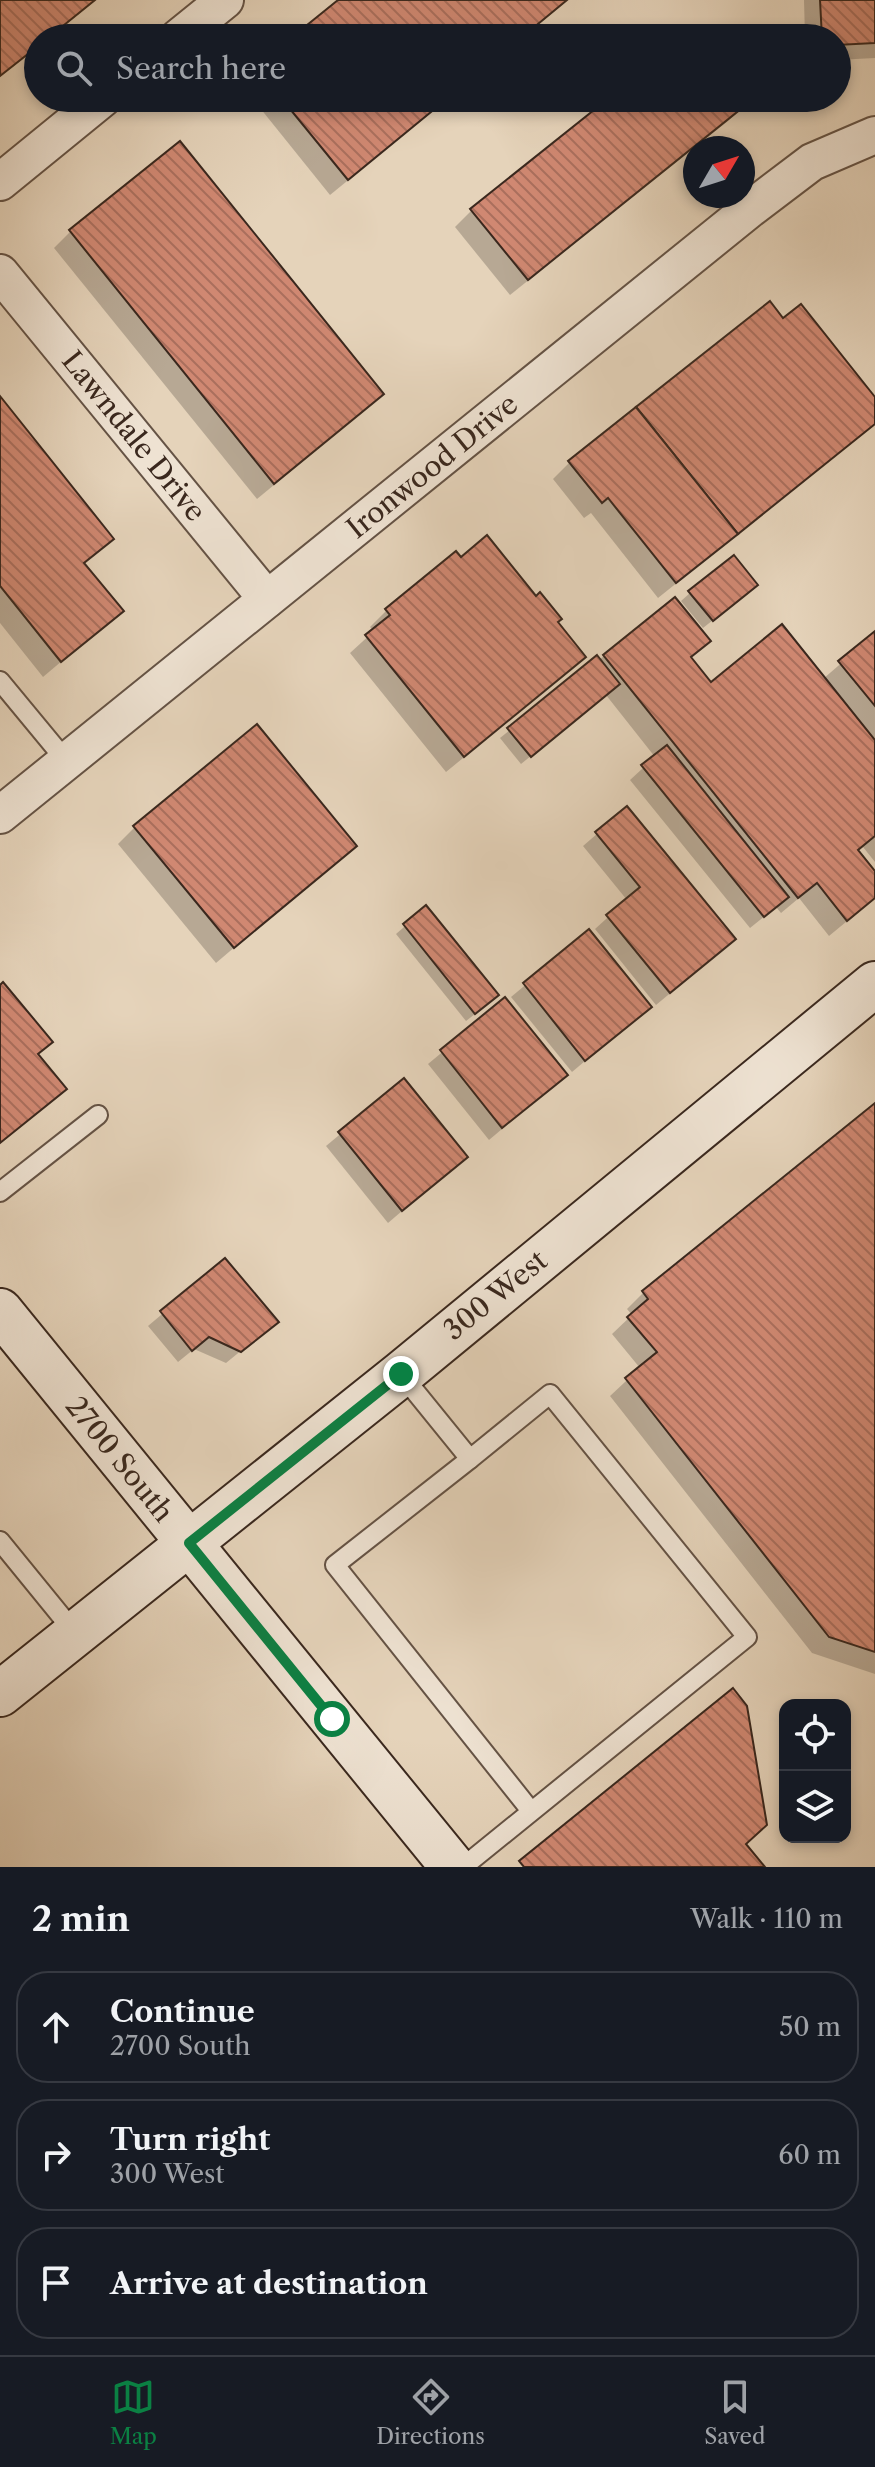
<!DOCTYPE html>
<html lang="en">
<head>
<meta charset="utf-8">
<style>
  body { margin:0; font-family:"Libre Caslon Text",serif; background:#20242c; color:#f1f3f6 }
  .controls { position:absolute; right:24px; bottom:24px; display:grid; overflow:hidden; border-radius:16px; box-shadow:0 4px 12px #0003 }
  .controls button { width:72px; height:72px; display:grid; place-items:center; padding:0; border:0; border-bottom:2px solid #363941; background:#171b24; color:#f1f3f6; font:40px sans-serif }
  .compass { position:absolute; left:683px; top:136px; width:72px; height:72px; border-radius:50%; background:#171b24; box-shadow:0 4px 12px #0003; rotate:51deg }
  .stop { position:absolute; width:24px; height:24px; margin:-18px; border:6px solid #0b8043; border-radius:50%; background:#fff }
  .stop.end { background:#0b8043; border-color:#fff; box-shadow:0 2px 8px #0008 }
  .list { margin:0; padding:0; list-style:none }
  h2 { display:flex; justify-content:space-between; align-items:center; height:104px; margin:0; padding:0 32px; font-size:34px }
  h2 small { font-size:26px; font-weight:400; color:#9ea1a6 }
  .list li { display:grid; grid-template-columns:52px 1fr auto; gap:24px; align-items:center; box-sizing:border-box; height:112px; margin:0 16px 16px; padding:0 16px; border:2px solid #363941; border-radius:32px }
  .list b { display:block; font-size:30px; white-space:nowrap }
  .list p { margin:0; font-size:26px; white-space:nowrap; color:#9ea1a6 }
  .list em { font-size:26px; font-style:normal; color:#9ea1a6 }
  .icon { flex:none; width:44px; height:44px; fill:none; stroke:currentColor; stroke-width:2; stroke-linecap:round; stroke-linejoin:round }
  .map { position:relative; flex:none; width:875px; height:1867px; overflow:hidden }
  .search { position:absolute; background:#171b24; box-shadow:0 4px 12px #0003; left:24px; right:24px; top:24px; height:88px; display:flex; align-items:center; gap:20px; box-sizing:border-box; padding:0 28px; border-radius:44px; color:#9ea1a6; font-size:30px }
  .sheet { height:488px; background:#171b24 }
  nav { display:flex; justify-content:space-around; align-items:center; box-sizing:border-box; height:112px; border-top:2px solid #363941; background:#171b24; font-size:22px; color:#9ea1a6 }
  nav a { display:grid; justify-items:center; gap:4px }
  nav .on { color:#0b8043 }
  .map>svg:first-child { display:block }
</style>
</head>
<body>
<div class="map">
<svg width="875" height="1867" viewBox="0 0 875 1867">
  <defs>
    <pattern id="building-back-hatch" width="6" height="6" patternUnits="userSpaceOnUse" patternTransform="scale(2)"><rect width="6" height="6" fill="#d08872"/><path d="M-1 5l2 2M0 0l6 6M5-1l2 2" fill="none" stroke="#aa6f5d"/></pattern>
  </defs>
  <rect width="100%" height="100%" fill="#e5d3ba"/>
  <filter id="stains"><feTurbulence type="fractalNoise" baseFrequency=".0025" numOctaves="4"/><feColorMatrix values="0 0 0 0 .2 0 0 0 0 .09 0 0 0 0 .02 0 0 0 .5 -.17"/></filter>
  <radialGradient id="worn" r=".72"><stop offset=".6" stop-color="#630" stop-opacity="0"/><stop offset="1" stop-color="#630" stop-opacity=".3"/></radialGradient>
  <g fill="#0003">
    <path d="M 0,0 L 96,0 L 49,38 L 38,38 L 38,47 L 0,77 Z"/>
    <path d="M 342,0 L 568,0 L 522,38 L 294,38 Z"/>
    <path d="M 804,0 L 875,0 L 875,58 L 837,60 L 837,38 L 805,38 Z"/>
    <path d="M 252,98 L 449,98 L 330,195 Z"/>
    <path d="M 612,98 L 740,98 L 745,104 L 728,121 L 510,295 L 455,227 L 472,210 Z"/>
    <path d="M 71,231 L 382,394 L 365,410 L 257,499 L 54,248 Z"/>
    <path d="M 770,303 L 783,320 L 875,400 L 875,424 L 658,598 L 591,513 L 584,518 L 553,479 L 569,463 Z"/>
    <path d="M 0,399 L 112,539 L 83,564 L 121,611 L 43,677 L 0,623 Z"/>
    <path d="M 690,593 L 747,593 L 703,628 L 681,601 Z"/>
    <path d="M 675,600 L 708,641 L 689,659 L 710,684 L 823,679 L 875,634 L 875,862 L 863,847 L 857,852 L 875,874 L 875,898 L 829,936 L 799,898 L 781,913 L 776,907 L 750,928 L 630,780 L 655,757 L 606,695 L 521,764 L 500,738 Z"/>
    <path d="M 387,610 L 555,623 L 583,657 L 567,673 L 446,772 L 350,653 L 374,631 L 370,627 Z"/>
    <path d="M 627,808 L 721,951 L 656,1005 L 595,929 L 627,900 L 583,846 Z"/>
    <path d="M 135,827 L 354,846 L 216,963 L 118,844 Z"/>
    <path d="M 426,908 L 488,1004 L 466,1021 L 396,934 Z"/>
    <path d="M 589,932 L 649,1007 L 572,1072 L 511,997 Z"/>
    <path d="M 0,987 L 50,1042 L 37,1056 L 64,1089 L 0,1144 Z"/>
    <path d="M 505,1000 L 566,1075 L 489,1140 L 428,1064 Z"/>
    <path d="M 404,1081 L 465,1157 L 388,1223 L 326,1146 Z"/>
    <path d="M 875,1106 L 875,1674 L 812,1653 L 610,1396 L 640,1368 L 612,1334 L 632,1315 L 627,1309 L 643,1293 Z"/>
    <path d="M 225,1261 L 276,1322 L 226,1363 L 194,1349 L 178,1362 L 148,1326 Z"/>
  </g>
  <g fill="url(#building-back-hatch)" stroke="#3a281e" stroke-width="2">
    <path d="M 0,0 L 95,0 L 48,38 L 38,38 L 38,46 L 0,76 Z"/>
    <path d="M 338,0 L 567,0 L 521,38 L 291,38 Z"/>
    <path d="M 820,0 L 875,0 L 875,43 L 837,45 L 837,38 L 822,38 Z"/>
    <path d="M 281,98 L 448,98 L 348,180 Z"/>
    <path d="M 609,98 L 742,98 L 747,104 L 528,280 L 470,209 Z"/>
    <path d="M 180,141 L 384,394 L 274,484 L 69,230 Z"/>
    <path d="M 770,301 L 783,318 L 801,304 L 875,397 L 875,424 L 738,534 L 636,407 Z"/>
    <path d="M 0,396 L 114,539 L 84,563 L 124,611 L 61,662 L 0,586 Z"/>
    <path d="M 636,407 L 738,534 L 676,583 L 608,498 L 602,503 L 568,461 Z"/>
    <path d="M 487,535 L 536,596 L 540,592 L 562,619 L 558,622 L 586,657 L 464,757 L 365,635 L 390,615 L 385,609 L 456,551 L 461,557 Z"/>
    <path d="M 734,555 L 758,585 L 713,621 L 688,591 Z"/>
    <path d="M 675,597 L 711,641 L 691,657 L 711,682 L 782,624 L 875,740 L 875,836 L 858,850 L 875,871 L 875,898 L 847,921 L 817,883 L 798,898 L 603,655 Z"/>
    <path d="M 875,631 L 875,706 L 838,661 Z"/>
    <path d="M 597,655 L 620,684 L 531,757 L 507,728 Z"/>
    <path d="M 257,724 L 357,846 L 234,948 L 133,826 Z"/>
    <path d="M 667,745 L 789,897 L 764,917 L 641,765 Z"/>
    <path d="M 627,806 L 736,939 L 670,993 L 606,915 L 640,887 L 595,832 Z"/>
    <path d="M 426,905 L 499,995 L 475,1014 L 403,924 Z"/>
    <path d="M 589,929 L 652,1007 L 585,1061 L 523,983 Z"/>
    <path d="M 3,982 L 53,1042 L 38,1054 L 67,1089 L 0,1143 L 0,985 Z"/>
    <path d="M 505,997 L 568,1075 L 502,1128 L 440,1050 Z"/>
    <path d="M 404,1078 L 468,1157 L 402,1211 L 338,1132 Z"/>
    <path d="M 875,1103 L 875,1652 L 829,1637 L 625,1378 L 657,1352 L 627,1317 L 648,1299 L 642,1291 Z"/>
    <path d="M 225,1258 L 279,1322 L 241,1352 L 209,1337 L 192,1351 L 160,1311 Z"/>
    <path d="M 733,1688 L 747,1706 L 767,1825 L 746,1844 L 765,1867 L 524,1867 L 519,1861 Z"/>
  </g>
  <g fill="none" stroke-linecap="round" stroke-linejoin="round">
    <defs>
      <g id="lane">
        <path d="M 0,681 L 67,762"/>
        <path d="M 0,1192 L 98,1115"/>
        <path d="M 401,1374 L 470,1459 L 550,1394 L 747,1637 L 463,1867"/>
        <path d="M 470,1459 L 335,1565 L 531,1811"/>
        <path d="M 0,1541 L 75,1633"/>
      </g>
      <g id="street">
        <path d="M 178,38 L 225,0"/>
        <path d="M 0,182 L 103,98"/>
        <path d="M 0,273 L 267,599"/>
        <path d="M 0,815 L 750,209 L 812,162 L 875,135"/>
      </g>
      <g id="secondary">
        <path d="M 0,1311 L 453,1867"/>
        <path d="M 0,1694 L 401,1374 L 875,984"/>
      </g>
    </defs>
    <use href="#lane" stroke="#655345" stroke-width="22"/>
    <use href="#street" stroke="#655345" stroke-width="40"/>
    <use href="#secondary" stroke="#3a281e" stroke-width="48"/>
    <use href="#lane" stroke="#eee2d2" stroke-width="18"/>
    <use href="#street" stroke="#eee2d2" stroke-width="36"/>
    <use href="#secondary" stroke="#eee2d2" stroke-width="44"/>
  </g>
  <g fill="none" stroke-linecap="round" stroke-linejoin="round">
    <path stroke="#0b8043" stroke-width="10" d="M 332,1719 L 189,1543 L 401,1374"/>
  </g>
  <g text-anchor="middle" stroke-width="8" stroke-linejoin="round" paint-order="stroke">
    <g font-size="28" fill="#3a281e" stroke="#eee2d2">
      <text transform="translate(134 436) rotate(51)" y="10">Lawndale Drive</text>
      <text transform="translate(432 466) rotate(-39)" y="10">Ironwood Drive</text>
      <text transform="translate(495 1295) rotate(-39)" y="10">300 West</text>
      <text transform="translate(120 1459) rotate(51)" y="10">2700 South</text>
    </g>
  </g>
  <rect width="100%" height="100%" filter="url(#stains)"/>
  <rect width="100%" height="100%" fill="url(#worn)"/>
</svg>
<div class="controls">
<button><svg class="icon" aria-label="locate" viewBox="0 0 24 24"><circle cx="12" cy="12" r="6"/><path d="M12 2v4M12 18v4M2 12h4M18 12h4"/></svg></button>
<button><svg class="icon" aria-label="layers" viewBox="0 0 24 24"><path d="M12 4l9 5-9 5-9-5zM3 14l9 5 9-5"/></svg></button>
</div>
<svg class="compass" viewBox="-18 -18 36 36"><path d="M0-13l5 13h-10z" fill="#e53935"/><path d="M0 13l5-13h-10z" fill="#9ea1a6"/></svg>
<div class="stop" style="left:332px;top:1719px"></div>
<div class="stop end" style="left:401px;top:1374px"></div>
<div class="search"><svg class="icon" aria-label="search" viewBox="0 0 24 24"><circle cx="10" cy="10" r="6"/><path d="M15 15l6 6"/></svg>Search here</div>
</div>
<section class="sheet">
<h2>2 min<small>Walk · 110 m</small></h2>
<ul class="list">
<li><svg class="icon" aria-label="ahead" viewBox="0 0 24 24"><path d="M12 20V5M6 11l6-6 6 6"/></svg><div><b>Continue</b><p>2700 South</p></div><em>50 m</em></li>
<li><svg class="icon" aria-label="right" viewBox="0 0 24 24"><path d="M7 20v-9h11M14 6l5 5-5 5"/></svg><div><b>Turn right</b><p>300 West</p></div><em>60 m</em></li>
<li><svg class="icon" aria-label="arrive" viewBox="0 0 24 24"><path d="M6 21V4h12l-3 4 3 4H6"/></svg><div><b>Arrive at destination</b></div></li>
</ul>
</section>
<nav>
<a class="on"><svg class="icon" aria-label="map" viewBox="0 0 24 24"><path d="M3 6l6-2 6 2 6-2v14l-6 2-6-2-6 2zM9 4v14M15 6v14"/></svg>Map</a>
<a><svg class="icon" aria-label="directions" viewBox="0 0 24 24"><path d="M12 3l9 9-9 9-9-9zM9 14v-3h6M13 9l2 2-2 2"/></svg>Directions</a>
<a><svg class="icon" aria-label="saved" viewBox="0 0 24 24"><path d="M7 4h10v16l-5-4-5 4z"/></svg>Saved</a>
</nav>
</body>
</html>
